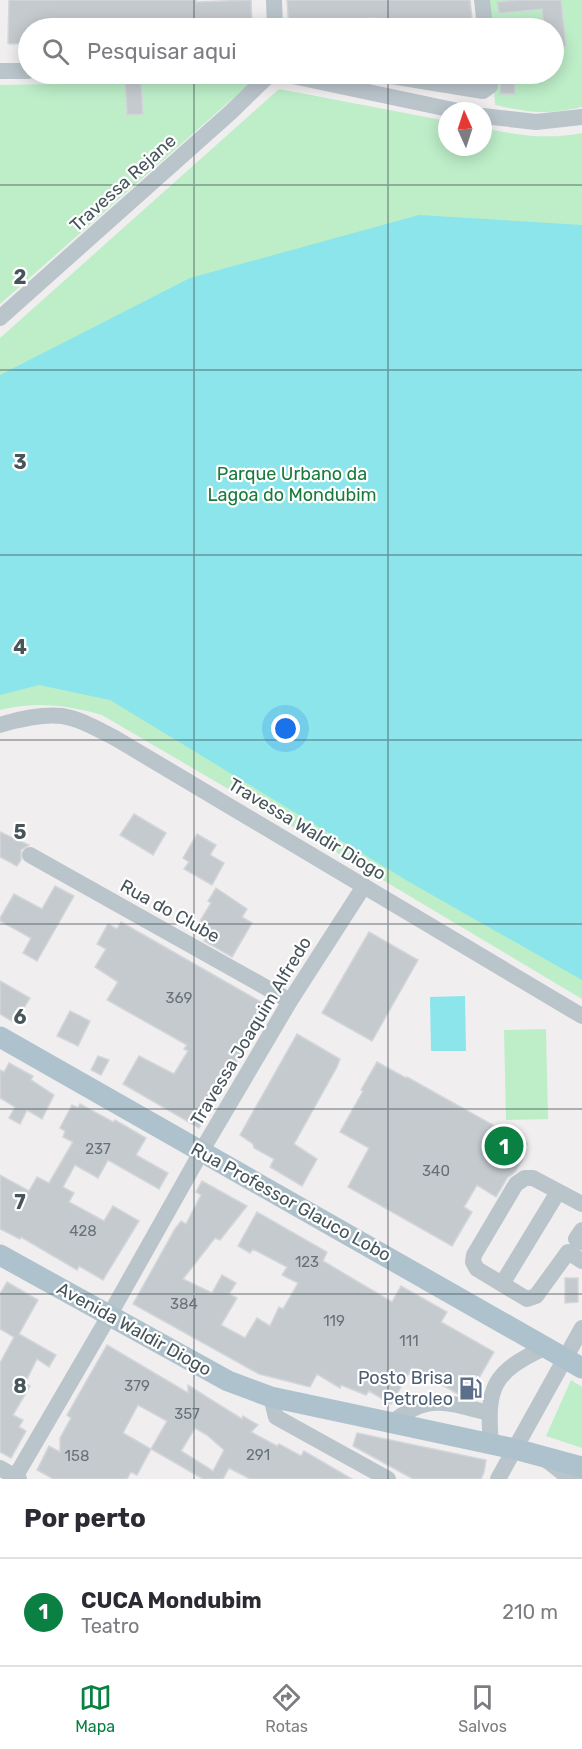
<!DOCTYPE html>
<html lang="pt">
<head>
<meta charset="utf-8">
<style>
  body { margin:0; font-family:Rubik,sans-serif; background:#f2f2f3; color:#2b2b33 }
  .compass { position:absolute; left:438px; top:102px; width:54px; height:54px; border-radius:50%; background:#fff; box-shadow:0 3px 15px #0003; rotate:357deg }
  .you { position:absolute; left:286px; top:729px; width:21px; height:21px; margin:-15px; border:4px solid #fff; border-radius:50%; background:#1a73e8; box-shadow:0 0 0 9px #1a73e833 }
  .badge { display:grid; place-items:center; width:39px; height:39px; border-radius:50%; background:#0b8043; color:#fff; font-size:20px; font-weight:700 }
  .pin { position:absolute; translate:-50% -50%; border:3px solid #fff; box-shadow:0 2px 6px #0006 }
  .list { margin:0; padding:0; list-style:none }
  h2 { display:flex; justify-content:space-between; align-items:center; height:78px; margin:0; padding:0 24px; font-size:26px }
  h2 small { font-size:20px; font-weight:400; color:#7c7c81 }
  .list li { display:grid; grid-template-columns:39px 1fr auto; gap:18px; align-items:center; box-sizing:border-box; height:108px; padding:0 24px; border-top:2px solid #e1e1e2 }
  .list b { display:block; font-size:22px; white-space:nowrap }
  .list p { margin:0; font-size:20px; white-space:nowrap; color:#7c7c81 }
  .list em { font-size:20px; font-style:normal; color:#7c7c81 }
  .icon { flex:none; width:33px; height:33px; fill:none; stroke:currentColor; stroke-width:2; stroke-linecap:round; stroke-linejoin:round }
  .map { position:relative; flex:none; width:582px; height:1479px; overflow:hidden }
  .search { position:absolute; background:#fff; box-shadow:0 3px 15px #0003; left:18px; right:18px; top:18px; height:66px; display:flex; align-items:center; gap:15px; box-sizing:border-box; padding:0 21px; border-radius:33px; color:#7c7c81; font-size:22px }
  .sheet { height:186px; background:#fff }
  nav { display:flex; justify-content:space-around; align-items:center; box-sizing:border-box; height:84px; border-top:2px solid #e1e1e2; background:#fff; font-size:16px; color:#7c7c81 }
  nav a { display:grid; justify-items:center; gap:3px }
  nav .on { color:#0b8043 }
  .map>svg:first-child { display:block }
</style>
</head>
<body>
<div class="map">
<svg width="582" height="1479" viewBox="0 0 582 1479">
  <rect width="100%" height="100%" fill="#f1eeef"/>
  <g fill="#bdeec8">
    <path d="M 486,0 L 582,0 L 582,107 C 545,115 532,113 495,105 L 493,74 L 554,74 L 554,28 L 488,28 Z"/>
    <path d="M 248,80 L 248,85 L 0,304 L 0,85 Z"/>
    <path d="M 279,89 L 447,121 L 447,147 L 483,147 L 483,128 C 517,135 548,140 582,133 L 582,999 L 346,858 L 102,715 C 67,705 36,701 0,710 L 0,338 Z"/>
    <path d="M 546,1029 L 548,1119 L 506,1120 L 504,1030 Z"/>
    <path d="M 571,1380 L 582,1387 L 582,1448 L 546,1436 Z"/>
  </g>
  <g fill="#8be5ea">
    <path d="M 419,215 L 582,225 L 582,980 L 411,883 L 110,700 L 39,685 L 0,695 L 0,375 L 190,278 Z"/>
    <path d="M 465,996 L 466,1051 L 431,1051 L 430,997 Z"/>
  </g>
  <g fill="#c5cace" stroke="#d2d6da" stroke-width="1.5" fill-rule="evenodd">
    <path d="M 9,0 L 196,0 L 196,2 L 251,0 L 252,28 L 28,28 L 28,43 L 10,44 L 8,43 Z"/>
    <path d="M 287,0 L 470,0 L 473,28 L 375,28 L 374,18 L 332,21 L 332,28 L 289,28 Z"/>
    <path d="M 518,0 L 561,0 L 566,46 L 554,47 L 554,28 L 544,28 L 542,9 L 499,13 L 497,2 Z"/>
    <path d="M 514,77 L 515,94 L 500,94 L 500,78 Z"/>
    <path d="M 125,81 L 141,81 L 143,114 L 127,115 Z"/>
    <path d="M 134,814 L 166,833 L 153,855 L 120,835 Z"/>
    <path d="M 0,832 L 29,845 L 21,850 L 21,860 L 17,866 L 0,857 Z"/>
    <path d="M 197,834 L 216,845 L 210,855 L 224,863 L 212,885 L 184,869 L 189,862 L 183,858 Z"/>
    <path d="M 55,886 L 74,896 L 37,961 L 23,953 L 31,938 L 0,921 L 0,918 L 14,894 L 42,909 Z"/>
    <path d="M 216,888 L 247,909 L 242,917 L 252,923 L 232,957 L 204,941 L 209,934 L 197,926 L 211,903 L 208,901 Z"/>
    <path d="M 121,922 L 268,1006 L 230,1073 L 228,1072 L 213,1099 L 215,1100 L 199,1128 L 123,1084 L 139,1056 L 174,1074 L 188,1051 L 184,1049 L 187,1045 L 107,1000 L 118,982 L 95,967 L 106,949 L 97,944 L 108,924 L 117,929 Z"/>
    <path d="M 369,932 L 418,960 L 372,1041 L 322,1013 Z"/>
    <path d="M 0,981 L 30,998 L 15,1023 L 0,1014 Z"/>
    <path d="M 70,1011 L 90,1021 L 78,1046 L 57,1036 Z"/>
    <path d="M 297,1034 L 340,1059 L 337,1067 L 294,1144 L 317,1159 L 302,1186 L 270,1167 L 274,1159 L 254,1148 L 253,1144 L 240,1135 Z"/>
    <path d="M 98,1056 L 109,1060 L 101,1075 L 91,1070 Z"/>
    <path d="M 377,1062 L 406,1078 L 407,1077 L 527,1144 L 519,1159 L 522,1160 L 515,1172 L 507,1178 L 496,1197 L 477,1185 L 464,1207 L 472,1212 L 452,1246 L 348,1187 L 369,1148 L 340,1132 L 363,1091 L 361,1090 Z"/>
    <path d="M 9,1063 L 33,1076 L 31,1080 L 54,1095 L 42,1119 L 27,1110 L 20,1124 L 9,1118 L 15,1107 L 0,1098 L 0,1070 L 4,1072 Z"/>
    <path d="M 80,1104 L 113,1122 L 115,1120 L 146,1138 L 136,1155 L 168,1173 L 159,1189 L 108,1160 L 98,1178 L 75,1165 L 63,1187 L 74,1193 L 69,1202 L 104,1221 L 113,1206 L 139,1221 L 103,1280 L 79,1266 L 77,1270 L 21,1237 L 20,1239 L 0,1229 L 0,1175 L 29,1191 L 37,1177 L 49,1183 L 73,1142 L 63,1137 L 65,1131 L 60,1128 L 72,1105 L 78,1108 Z"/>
    <path d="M 202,1181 L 247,1206 L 220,1240 L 215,1238 L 183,1279 L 212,1293 L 222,1275 L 236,1283 L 229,1294 L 237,1298 L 221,1325 L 245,1338 L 257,1318 L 270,1326 L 279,1307 L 283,1309 L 298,1283 L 282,1275 L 287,1267 L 253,1249 L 250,1253 L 238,1246 L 257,1212 L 327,1252 L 323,1261 L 392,1302 L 401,1286 L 447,1312 L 441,1322 L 494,1352 L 468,1397 L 458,1394 L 412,1368 L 391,1404 L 369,1391 L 366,1395 L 341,1385 L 340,1388 L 317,1374 L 310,1387 L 259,1374 L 133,1304 L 175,1229 L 181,1221 L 186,1224 L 201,1195 L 196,1192 Z"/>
    <path d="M 565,1278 L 578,1278 L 578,1302 L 565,1303 Z"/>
    <path d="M 7,1282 L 38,1300 L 19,1334 L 56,1355 L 49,1367 L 37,1359 L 25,1383 L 30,1386 L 13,1415 L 23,1420 L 19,1427 L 26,1431 L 11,1458 L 0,1452 L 0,1363 L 14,1337 L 0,1329 L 0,1294 Z"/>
    <path d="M 107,1345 L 188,1393 L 188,1385 L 242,1419 L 243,1416 L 258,1425 L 251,1432 L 277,1446 L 279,1444 L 301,1456 L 304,1451 L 352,1479 L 250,1479 L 229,1468 L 223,1479 L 203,1479 L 151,1449 L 167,1421 L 138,1405 L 123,1433 L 151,1449 L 137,1475 L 131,1472 L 127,1479 L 53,1479 L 37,1470 L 49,1446 L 60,1452 L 60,1438 L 71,1418 L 67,1415 ZM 195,1428 L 207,1435 L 224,1450 L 213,1471 L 181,1451 Z"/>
    <path d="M 357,1433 L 486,1460 L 484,1472 L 481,1479 L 413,1479 L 353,1446 Z"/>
  </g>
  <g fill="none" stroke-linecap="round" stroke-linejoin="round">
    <g stroke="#bac5cb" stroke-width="16">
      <path d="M 274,0 L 275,28"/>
      <path d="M 482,0 L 485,28"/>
      <path d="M 0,71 L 28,71"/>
      <path d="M 283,74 L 458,111"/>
      <path d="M 379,74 L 483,91 L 490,86 L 489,74"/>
      <path d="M 483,116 L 536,122 L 582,117"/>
      <path d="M 0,318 L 231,112 L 270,74"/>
      <path d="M 0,725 C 18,719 43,714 62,716 C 81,719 99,730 115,738 L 582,1016"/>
      <path d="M 30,855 L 290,1001"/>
      <path d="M 582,1204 L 533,1178 L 525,1178 L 516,1184 L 474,1255 L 473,1262 L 477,1269 L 527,1299 L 536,1296 L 568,1252 L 582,1261"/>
      <path d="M 582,1230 L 576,1239 L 582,1242"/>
      <path d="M 502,1284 L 558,1192"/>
      <path d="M 271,1397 L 276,1417 L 388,1479"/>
      <path d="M 392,1423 C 427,1393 448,1402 488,1413"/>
      <path d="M 491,1444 C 486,1386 493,1372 546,1347"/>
      <path d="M 545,1459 L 563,1473 L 578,1479"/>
      <path d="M 0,1468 L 19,1479"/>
      <path d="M 14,1479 L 109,1316 L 208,1140 L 290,1001 L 364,886"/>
      <path d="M 498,1479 L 582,1328"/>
    </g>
    <g stroke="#aec2cd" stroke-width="21">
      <path d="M 0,1037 L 582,1368"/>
      <path d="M 0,1255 L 228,1381 L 271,1397 L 515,1449 L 582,1467"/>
    </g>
  </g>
  <path fill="none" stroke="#47555b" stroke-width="1.5" stroke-opacity="0.55" d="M 194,0 L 194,28M 388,0 L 388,28M 194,74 L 194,1479M 388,74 L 388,1479M 0,185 L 582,185M 0,370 L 582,370M 0,555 L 582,555M 0,740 L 582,740M 0,924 L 582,924M 0,1109 L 582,1109M 0,1294 L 582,1294"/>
  <defs>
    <symbol id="fuel-bare" viewBox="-9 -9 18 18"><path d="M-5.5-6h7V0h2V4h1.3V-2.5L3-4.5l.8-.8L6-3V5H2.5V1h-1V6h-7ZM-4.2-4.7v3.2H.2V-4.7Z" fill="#5c6f8a" stroke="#fff" stroke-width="2.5" paint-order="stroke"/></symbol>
  </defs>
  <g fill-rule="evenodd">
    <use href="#fuel-bare" x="454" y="1372" width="33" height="33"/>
  </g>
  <g text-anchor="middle" stroke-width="4.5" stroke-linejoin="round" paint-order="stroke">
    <g font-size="15" fill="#667278">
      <text x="179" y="1003">369</text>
      <text x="98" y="1154">237</text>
      <text x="436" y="1176">340</text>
      <text x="83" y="1236">428</text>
      <text x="307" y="1267">123</text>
      <text x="184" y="1309">384</text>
      <text x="334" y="1326">119</text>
      <text x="409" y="1346">111</text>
      <text x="137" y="1391">379</text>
      <text x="187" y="1419">357</text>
      <text x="258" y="1460">291</text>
      <text x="77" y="1461">158</text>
    </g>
    <g font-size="18" fill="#47555b" stroke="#fff">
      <text transform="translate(123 183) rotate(-42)" y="6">Travessa Rejane</text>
      <text transform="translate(307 829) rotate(31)" y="6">Travessa Waldir Diogo</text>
      <text transform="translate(170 911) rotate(29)" y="6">Rua do Clube</text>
      <text transform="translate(251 1031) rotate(-59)" y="6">Travessa Joaquim Alfredo</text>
      <text transform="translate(291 1202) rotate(29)" y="6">Rua Professor Glauco Lobo</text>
      <text transform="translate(134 1329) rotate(29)" y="6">Avenida Waldir Diogo</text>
    </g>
    <g font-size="18" fill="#197b3b" stroke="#fff">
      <text x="292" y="480">Parque Urbano da<tspan x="292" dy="21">Lagoa do Mondubim</tspan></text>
    </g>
    <g font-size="18" fill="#4e5e75" stroke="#fff" text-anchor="end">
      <text x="453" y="1384">Posto Brisa<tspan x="453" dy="21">Petroleo</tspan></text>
    </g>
  </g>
  <g font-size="20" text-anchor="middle" font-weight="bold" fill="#47555b" stroke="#fff" stroke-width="4.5" stroke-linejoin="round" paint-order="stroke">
    <text x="20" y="284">2</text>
    <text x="20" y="469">3</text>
    <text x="20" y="654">4</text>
    <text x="20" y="839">5</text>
    <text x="20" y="1024">6</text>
    <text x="20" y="1209">7</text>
    <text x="20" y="1393">8</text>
  </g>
</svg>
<svg class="compass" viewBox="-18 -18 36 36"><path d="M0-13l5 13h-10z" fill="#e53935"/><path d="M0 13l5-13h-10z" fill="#7c7c81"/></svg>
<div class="you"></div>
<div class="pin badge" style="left:504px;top:1146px">1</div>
<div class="search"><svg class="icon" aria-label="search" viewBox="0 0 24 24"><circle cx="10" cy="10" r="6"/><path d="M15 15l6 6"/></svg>Pesquisar aqui</div>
</div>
<section class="sheet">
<h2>Por perto<small></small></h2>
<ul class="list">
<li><span class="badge">1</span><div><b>CUCA Mondubim</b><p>Teatro</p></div><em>210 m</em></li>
</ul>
</section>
<nav>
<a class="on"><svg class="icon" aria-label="map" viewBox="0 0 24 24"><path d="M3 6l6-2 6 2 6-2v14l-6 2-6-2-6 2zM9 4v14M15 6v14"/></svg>Mapa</a>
<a><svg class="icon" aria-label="directions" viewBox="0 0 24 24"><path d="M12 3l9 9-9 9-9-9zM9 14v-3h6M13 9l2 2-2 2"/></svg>Rotas</a>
<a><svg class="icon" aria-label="saved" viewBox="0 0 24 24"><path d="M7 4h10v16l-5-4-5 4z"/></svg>Salvos</a>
</nav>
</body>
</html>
